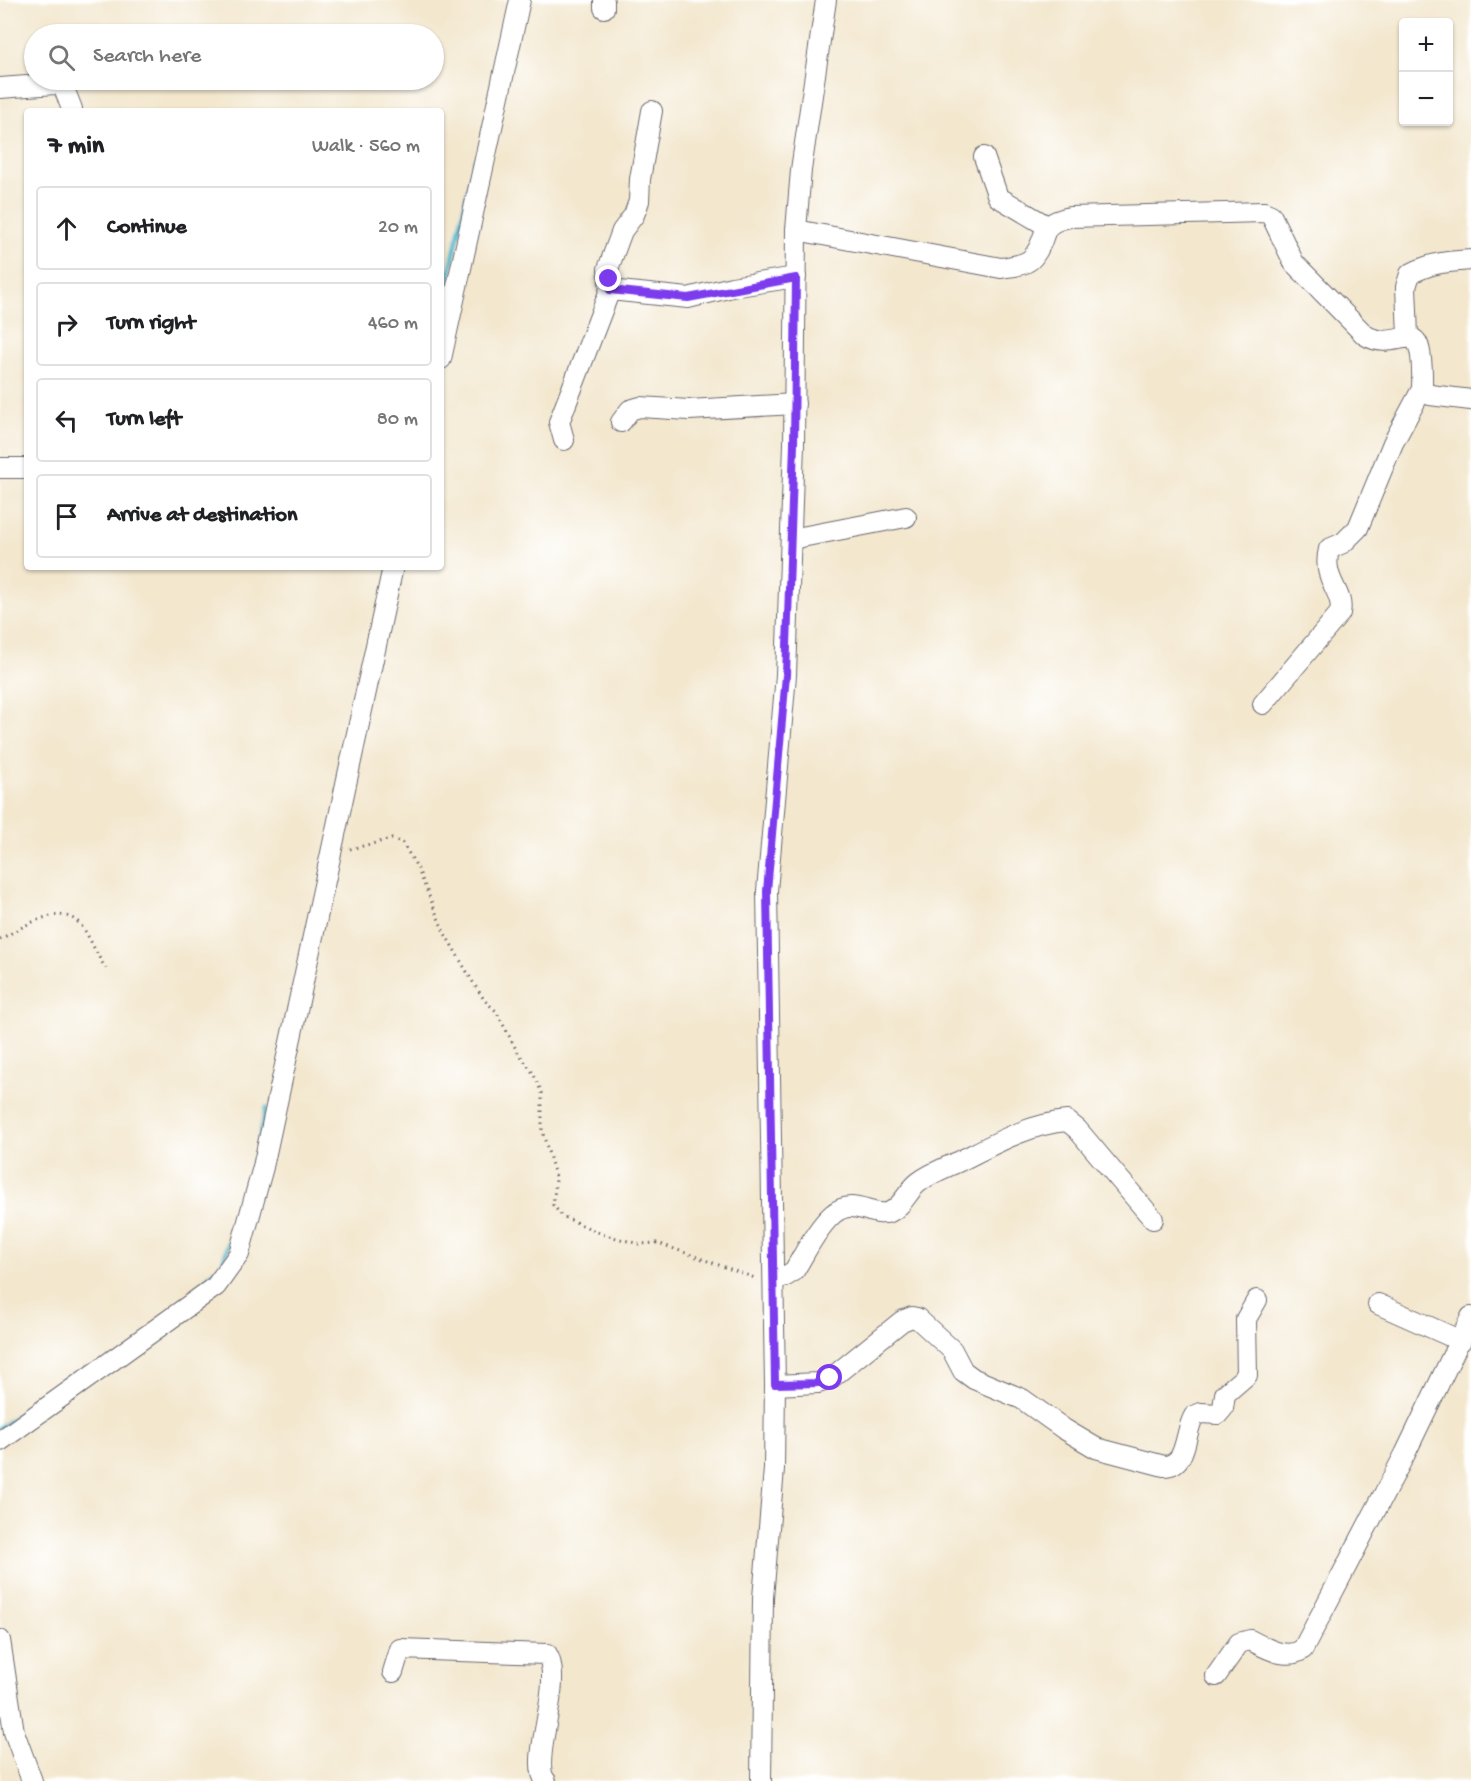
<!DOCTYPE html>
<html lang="en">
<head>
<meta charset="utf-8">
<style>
  body { margin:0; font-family:"Gochi Hand",sans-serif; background:#f6f6f6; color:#202124 }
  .controls { position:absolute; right:18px; top:18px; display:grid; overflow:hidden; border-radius:6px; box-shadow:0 2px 4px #0004 }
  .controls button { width:54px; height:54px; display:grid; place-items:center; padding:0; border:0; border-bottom:2px solid #e0e0e0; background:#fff; color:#202124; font:30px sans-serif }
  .stop { position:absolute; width:18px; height:18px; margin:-14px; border:4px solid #7c3aed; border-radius:50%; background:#fff }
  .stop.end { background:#7c3aed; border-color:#fff; box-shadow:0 2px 6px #0008 }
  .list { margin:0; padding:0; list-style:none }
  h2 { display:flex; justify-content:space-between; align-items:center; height:78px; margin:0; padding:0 24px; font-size:26px }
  h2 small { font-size:20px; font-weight:400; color:#757577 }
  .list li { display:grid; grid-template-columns:39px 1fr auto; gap:18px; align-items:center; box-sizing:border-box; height:84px; margin:0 12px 12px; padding:0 12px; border:2px solid #e0e0e0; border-radius:6px }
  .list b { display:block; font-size:22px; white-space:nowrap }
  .list em { font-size:20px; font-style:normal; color:#757577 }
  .icon { flex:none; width:33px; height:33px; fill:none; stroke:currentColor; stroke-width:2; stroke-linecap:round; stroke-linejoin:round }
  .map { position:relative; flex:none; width:1471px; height:1781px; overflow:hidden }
  .search { position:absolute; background:#fff; box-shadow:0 2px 4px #0004; left:24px; top:24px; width:420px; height:66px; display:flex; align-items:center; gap:15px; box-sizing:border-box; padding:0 21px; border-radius:33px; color:#757577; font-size:22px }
  .panel { position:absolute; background:#fff; box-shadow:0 2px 4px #0004; left:24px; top:108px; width:420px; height:462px; border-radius:6px }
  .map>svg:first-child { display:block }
</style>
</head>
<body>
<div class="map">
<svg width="1471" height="1781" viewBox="0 0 1471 1781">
  <rect width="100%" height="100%" fill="#fff"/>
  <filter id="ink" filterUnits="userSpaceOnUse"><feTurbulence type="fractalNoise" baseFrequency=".0167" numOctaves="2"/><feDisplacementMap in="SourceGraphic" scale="12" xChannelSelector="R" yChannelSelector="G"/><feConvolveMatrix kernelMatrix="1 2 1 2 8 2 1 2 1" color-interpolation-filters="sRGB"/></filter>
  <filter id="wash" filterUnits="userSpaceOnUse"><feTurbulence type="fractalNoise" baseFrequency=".008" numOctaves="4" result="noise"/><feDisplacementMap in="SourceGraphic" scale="24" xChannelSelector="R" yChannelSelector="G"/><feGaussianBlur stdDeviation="1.35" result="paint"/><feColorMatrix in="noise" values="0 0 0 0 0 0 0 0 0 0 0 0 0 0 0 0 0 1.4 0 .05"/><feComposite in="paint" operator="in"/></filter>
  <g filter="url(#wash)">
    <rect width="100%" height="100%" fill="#f3e7ce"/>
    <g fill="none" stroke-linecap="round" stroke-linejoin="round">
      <g stroke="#52b9d0" stroke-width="4.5">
        <path d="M 441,312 L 475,160"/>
        <path d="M 223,1262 L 257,1150 L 266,1108"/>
        <path d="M 196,1289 L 218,1268"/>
        <path d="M 0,1428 L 69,1379"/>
      </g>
    </g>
  </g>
  <g filter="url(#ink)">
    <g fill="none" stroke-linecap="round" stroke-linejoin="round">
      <defs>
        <g id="minor">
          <path d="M 604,8 L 604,0"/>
          <path d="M 0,88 L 55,84 L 63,86 L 72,109"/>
          <path d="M 984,157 L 998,197 L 1047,226"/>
          <path d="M 796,230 L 1001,268 C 1011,266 1026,266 1033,257 C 1050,236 1036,224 1070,217 L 1264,212 L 1271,215 L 1294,263 L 1365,335 C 1401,357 1424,302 1422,389 L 1430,395 L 1471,400"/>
          <path d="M 610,290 L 608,269 L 622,231 L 634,215 L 639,201 L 640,179 L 652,111"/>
          <path d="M 1408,336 L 1406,287 L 1410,274 C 1433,262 1446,262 1471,260"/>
          <path d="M 441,359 L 520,0"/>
          <path d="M 621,422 L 630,410 L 640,407 L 689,410 L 795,404"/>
          <path d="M 564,440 L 559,422 L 610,290 L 688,298 L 732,287 L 796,277"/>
          <path d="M 0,468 L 27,468"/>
          <path d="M 791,539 L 906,517"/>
          <path d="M 1263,704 L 1340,613 C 1345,591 1321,581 1329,549 L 1343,543 L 1358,528 L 1393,443 L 1422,389"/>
          <path d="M 775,1279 L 786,1276 L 794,1271 C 805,1253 817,1228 833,1214 C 854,1196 872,1219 890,1212 C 903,1206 908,1190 919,1182 C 931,1173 947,1167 960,1161 C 994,1144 1029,1124 1067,1121 L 1077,1129 L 1153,1219"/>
          <path d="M 1378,1304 L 1461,1341"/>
          <path d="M 775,1385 L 818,1383 L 830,1379 L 902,1321 L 912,1317 L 917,1318 L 952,1350 L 963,1371 L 974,1379 L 1022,1399 L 1064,1429 L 1096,1448 L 1164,1466 C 1188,1466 1184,1432 1194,1416 L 1201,1413 L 1218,1414 L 1223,1408 L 1225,1394 L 1247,1375 L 1246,1319 L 1257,1300"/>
          <path d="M 0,1441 L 216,1286 L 239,1254 L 263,1167 L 393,567"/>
          <path d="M 0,1640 L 14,1732 L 32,1781"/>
          <path d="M 393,1672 L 400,1649 L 547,1654 C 565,1683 528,1763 546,1781"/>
          <path d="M 1216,1676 L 1239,1643 L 1250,1640 C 1266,1648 1287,1661 1303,1649 L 1405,1454 L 1471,1317"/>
          <path d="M 761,1781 L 763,1598 L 774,1469 L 775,1385 L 767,891 L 786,675 L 794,444 L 796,230 L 801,170 L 826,0"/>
        </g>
      </defs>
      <use href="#minor" stroke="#6b676e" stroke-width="22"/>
      <g stroke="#6b676e" stroke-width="3" stroke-dasharray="1.5 4.5" stroke-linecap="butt">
        <path d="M 350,849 L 392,839 L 402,842 L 417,867 L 444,932 L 474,984 L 485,1001 L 496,1011 L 517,1051 L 533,1073 L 542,1093 L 542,1130 L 556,1179 L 553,1205 L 562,1216 L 602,1234 L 639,1244 L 658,1243 L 755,1278"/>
        <path d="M 0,939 C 21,929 57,902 79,923 C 89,933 96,956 106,968"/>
      </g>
      <use href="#minor" stroke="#fff" stroke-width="20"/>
    </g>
  </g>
  <g fill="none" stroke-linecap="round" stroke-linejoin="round" filter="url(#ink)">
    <path stroke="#7c3aed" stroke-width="8" d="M 609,279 L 610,290 L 688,298 L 796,278 L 794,444 L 786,675 L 767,891 L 775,1384 L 818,1383 L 830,1378"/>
  </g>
</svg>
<div class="controls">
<button>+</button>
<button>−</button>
</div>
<div class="stop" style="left:830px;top:1378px"></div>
<div class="stop end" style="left:609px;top:279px"></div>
<div class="search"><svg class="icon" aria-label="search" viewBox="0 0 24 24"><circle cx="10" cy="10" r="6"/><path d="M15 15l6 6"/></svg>Search here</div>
<section class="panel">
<h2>7 min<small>Walk · 560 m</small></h2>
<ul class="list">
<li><svg class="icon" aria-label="ahead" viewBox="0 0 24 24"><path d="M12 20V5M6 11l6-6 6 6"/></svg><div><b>Continue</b></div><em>20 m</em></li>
<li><svg class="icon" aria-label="right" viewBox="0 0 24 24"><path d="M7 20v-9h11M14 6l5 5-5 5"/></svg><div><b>Turn right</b></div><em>460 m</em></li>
<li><svg class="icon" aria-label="left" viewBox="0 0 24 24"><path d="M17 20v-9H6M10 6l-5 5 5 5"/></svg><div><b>Turn left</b></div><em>80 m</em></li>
<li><svg class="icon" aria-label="arrive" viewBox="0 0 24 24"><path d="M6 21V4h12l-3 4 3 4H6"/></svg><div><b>Arrive at destination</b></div></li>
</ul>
</section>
</div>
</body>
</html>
